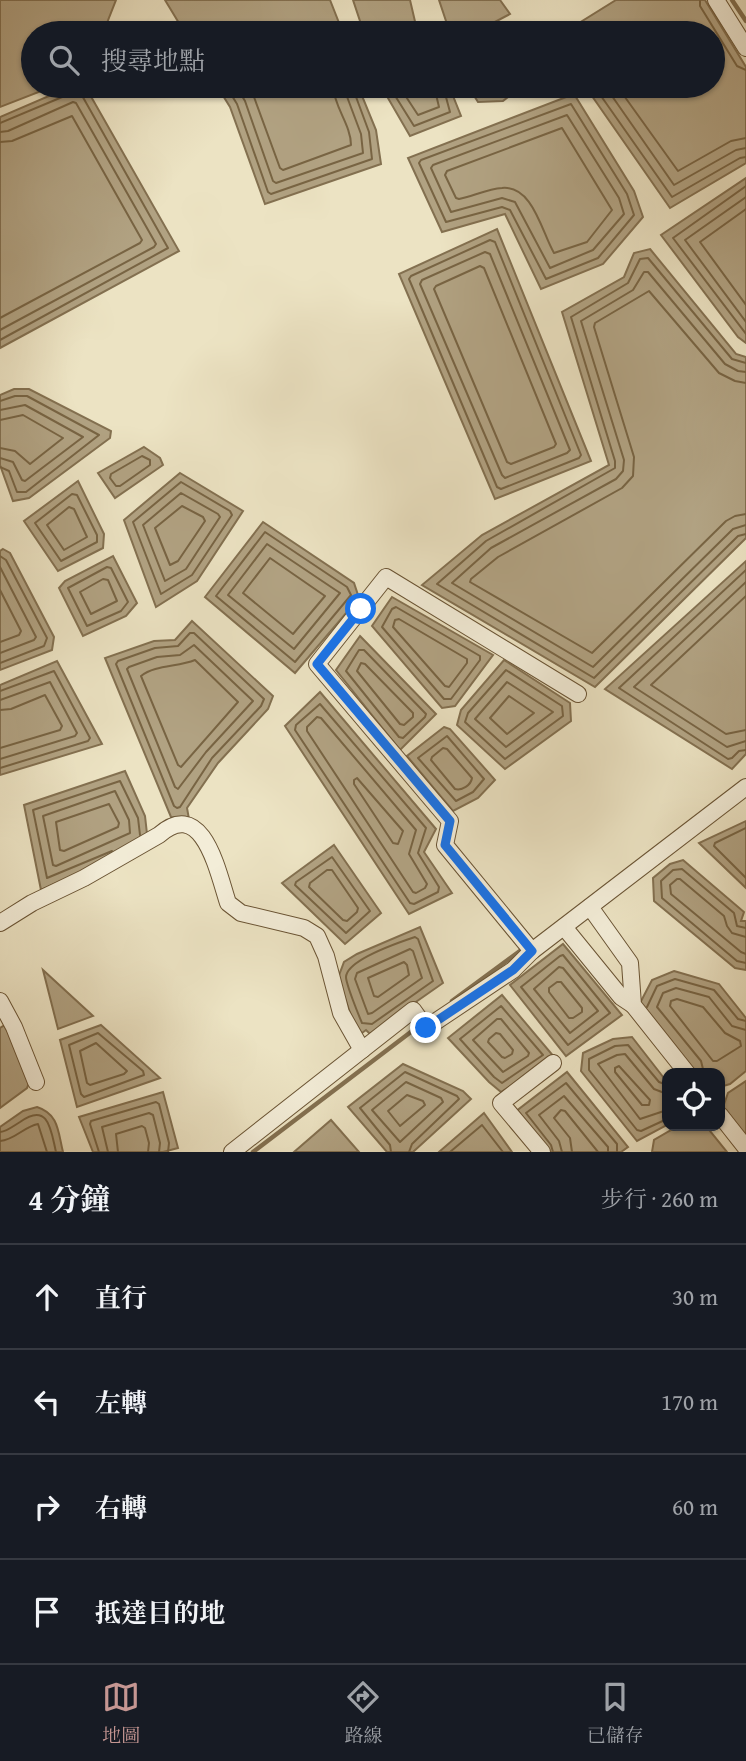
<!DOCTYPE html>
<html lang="zh-TW">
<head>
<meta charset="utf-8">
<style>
  body { margin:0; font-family:"Gentium Book Plus","Noto Serif TC",serif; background:#242831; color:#f1f3f6 }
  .controls { position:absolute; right:21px; bottom:21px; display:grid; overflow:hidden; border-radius:14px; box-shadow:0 2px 5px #0004 }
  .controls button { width:63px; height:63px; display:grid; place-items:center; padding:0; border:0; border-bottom:2px solid #363941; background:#171b24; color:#f1f3f6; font:35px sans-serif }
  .stop { position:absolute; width:21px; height:21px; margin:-16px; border:5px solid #1a73e8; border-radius:50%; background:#fff }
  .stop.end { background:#1a73e8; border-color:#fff; box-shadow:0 2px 7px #0008 }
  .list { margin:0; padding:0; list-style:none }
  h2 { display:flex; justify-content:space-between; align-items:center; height:91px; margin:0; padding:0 28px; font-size:30px }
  h2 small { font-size:23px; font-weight:400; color:#9ea1a6 }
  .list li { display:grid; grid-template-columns:46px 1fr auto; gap:21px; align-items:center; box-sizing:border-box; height:105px; padding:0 28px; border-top:2px solid #363941 }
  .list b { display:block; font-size:26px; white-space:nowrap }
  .list em { font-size:23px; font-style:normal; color:#9ea1a6 }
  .icon { flex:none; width:38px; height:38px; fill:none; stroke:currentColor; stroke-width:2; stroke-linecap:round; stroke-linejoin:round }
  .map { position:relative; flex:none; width:746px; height:1152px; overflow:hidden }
  .search { position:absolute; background:#171b24; box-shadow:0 2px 5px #0004; left:21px; right:21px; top:21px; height:77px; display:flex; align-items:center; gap:18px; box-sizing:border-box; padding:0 24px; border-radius:38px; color:#9ea1a6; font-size:26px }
  .sheet { height:511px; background:#171b24 }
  nav { display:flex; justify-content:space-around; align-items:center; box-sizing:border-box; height:98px; border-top:2px solid #363941; background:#171b24; font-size:19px; color:#9ea1a6 }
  nav a { display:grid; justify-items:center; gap:4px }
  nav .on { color:#c59692 }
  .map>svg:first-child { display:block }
</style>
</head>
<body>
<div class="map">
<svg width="746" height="1152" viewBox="0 0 746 1152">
  <rect width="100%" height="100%" fill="#ece3c3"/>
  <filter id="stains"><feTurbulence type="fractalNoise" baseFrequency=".00286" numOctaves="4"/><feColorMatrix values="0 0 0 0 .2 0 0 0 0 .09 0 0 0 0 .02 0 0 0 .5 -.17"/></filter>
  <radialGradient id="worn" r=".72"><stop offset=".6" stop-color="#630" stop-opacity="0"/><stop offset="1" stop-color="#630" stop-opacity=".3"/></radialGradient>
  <g fill="#b1a282" stroke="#837050" stroke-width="2">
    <path d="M 0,0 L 116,0 L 103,33 L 33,33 L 33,86 L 54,86 L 0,107 Z"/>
    <path d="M 165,0 L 330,0 L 343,33 L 185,33 Z"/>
    <path d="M 353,0 L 410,0 L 417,30 L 412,33 L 364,33 Z"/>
    <path d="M 439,0 L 500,0 L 510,14 L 474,33 L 450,33 Z"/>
    <path d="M 616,0 L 705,0 L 746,67 L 746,163 L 670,208 L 585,86 L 713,86 L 713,33 L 563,33 Z"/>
    <path d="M 72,86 L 85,86 L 179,251 L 0,348 L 0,117 Z"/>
    <path d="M 217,86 L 358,86 L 376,130 L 381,164 L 265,204 L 230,107 Z"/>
    <path d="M 381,86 L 449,86 L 461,116 L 410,136 Z"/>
    <path d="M 468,86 L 534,86 L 518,89 L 503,101 L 478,102 Z"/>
    <path d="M 574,94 L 634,191 L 643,217 L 603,264 L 541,289 L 505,214 L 442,232 L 408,158 Z"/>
    <path d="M 746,178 L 746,343 L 738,337 L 661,235 Z"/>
    <path d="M 497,229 L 591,461 L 495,499 L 399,274 Z"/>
    <path d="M 650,249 L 736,354 L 746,357 L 746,538 L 595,687 L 422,585 L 482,535 L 609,465 L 562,312 L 624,277 L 634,253 Z"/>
    <path d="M 14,389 L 29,389 L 111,431 L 110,438 L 29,498 L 13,501 L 0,465 L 0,395 Z"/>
    <path d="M 144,447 L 160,458 L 163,465 L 115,498 L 98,473 Z"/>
    <path d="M 180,473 L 243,511 L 197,581 L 156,607 L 124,520 Z"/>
    <path d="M 78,481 L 104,534 L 103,548 L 58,571 L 24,521 Z"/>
    <path d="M 263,522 L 354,583 L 359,598 L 295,673 L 205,597 Z"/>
    <path d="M 3,549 L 10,553 L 54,637 L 52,650 L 0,670 L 0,551 Z"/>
    <path d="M 113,556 L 137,603 L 126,616 L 83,636 L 59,588 L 65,581 Z"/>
    <path d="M 746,561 L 746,754 L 732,769 L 605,689 Z"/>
    <path d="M 392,597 L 493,655 L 455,706 L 442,708 L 372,626 Z"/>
    <path d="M 192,621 L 273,696 L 268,709 L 218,763 L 187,808 L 189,819 L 171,817 L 105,658 L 154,641 L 175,640 Z"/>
    <path d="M 360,636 L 436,714 L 400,750 L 336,670 Z"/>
    <path d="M 504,660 L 570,703 L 571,721 L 505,769 L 457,725 L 461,710 Z"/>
    <path d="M 57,661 L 102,744 L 0,775 L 0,685 Z"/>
    <path d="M 320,692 L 436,829 L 424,852 L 452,893 L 409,914 L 285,726 Z"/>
    <path d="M 444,727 L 450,729 L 495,780 L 478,798 L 453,811 L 407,756 Z"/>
    <path d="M 125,771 L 145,816 L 148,843 L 41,890 L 24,805 Z"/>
    <path d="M 746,821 L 746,888 L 699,843 Z"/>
    <path d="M 334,845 L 381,913 L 345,944 L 282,883 Z"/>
    <path d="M 683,860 L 744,912 L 741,921 L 746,921 L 746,970 L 735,968 L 654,901 L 653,878 L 670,864 Z"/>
    <path d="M 420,927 L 443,983 L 370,1034 L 366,1030 L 358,1036 L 338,978 L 344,962 L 357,954 Z"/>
    <path d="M 563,944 L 622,1015 L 566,1056 L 510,985 Z"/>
    <path d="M 43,970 L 93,1016 L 58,1029 Z"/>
    <path d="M 674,971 L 719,984 L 746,1018 L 746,1071 L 730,1084 L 720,1087 L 720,1073 L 690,1073 L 638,1007 L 652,980 Z"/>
    <path d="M 502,995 L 555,1058 L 501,1092 L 489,1082 L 448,1038 Z"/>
    <path d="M 10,1022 L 33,1072 L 27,1088 L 0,1108 L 0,1028 Z"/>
    <path d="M 101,1025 L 160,1078 L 77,1107 L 60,1040 Z"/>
    <path d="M 632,1037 L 667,1082 L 667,1125 L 637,1141 L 581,1071 L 583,1053 L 613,1039 Z"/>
    <path d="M 403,1064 L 463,1091 L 471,1099 L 413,1152 L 387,1152 L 348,1107 Z"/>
    <path d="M 567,1072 L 628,1147 L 621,1152 L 548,1152 L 515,1112 Z"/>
    <path d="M 746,1081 L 746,1140 L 722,1110 L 728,1093 Z"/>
    <path d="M 163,1092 L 178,1148 L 163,1152 L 93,1152 L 79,1117 Z"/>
    <path d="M 37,1107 C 59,1114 58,1132 63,1152 L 0,1152 L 0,1127 L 23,1111 Z"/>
    <path d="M 484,1113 L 512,1152 L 439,1152 Z"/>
    <path d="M 331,1120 L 359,1152 L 294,1152 Z"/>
    <path d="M 678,1126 L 706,1126 L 727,1152 L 652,1152 L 654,1140 Z"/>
  </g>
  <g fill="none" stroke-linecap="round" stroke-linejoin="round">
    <g stroke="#786443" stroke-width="2">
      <path d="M 700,0 L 700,6 L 737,66 L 746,70"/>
      <path d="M 226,86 L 237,104 L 268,192 L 271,194 L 372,159 L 369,132 L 352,86"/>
      <path d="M 236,86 L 245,101 L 273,181 L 276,183 L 363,153 L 361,134 L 343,86"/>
      <path d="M 248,86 L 254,97 L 280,168 L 283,170 L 351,145 C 351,125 334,107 333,86"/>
      <path d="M 389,86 L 414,126 L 450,112 L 443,86"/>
      <path d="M 399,86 L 418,115 L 439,107 L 434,86"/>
      <path d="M 594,86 L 672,197 L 740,158 L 746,157"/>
      <path d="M 605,86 L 674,185 L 736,150 L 746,148"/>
      <path d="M 617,86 L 678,171 L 731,141 L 746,138"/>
      <path d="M 571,104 L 627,194 L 634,215 L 598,258 L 546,279 L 510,210 L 502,207 L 446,222 L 419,163 L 421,160 Z"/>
      <path d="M 567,115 L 619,198 L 624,214 L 593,250 L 550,268 L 515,202 L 502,198 L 451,212 L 431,168 L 433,165 Z"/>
      <path d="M 0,123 L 67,95 L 71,91 L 72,86"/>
      <path d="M 562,128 L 612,210 L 587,242 L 554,253 C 542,233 533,185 502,188 C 488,189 473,196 459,199 L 456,198 L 445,175 L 447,171 Z"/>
      <path d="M 0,132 L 8,131 L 73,102 L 76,103 L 156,244 L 154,247 L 0,330"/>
      <path d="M 0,142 L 12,141 L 72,116 L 142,240 L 140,243 L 0,318"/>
      <path d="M 746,186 L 673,238 L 746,334"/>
      <path d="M 746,197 L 685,240 L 746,322"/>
      <path d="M 746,209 L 700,242 L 746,305"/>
      <path d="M 490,240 L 495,242 L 581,455 L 579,458 L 501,489 L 497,487 L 409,279 L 411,276 Z"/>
      <path d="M 485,252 L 490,254 L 570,450 L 567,453 L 505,478 L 502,475 L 420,284 L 422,280 Z"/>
      <path d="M 480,266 L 484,268 L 556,444 L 554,447 L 511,464 L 507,462 L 434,289 L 436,286 Z"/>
      <path d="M 0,340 L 168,248 L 80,92 L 79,86"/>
      <path d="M 746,363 L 732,359 L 648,258 L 640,259 L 628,283 L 571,317 L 615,461 L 615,468 L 486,541 L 437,584 L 594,678 L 738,536 L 746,534"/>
      <path d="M 746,372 L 738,371 L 725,364 L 648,272 L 644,272 L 633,290 L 581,321 L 624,460 L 623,471 L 616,479 L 491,548 L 452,583 L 593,667 L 733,529 L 746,525"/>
      <path d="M 746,383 L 735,381 L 719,373 L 649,291 L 595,323 L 594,327 L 634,457 L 633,476 L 622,488 L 498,557 L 471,579 L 470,582 L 592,653 L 726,521 L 735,516 L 746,514"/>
      <path d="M 0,401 L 15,396 L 27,396 L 99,435 L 26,492 L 17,492 L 9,471 L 0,467"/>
      <path d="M 0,410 L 25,405 L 83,437 L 25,481 L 22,480 L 13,462 L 0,458"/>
      <path d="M 0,420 L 23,415 L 63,438 L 30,464 L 15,451 L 0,448"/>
      <path d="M 142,456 L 150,460 L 150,465 L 120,486 L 116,486 L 110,478 L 111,474 Z"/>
      <path d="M 181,482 L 230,511 L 232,515 L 192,575 L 161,594 L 133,522 Z"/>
      <path d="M 181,493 L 218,514 L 220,517 L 186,569 L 165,581 L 143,525 Z"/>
      <path d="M 72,494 L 77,495 L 97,535 L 97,542 L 61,561 L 35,523 Z"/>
      <path d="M 182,506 L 203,517 L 205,521 L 178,561 L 170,565 L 155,528 Z"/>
      <path d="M 69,507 L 74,509 L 87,537 L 64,550 L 47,525 Z"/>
      <path d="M 265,532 L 347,587 L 351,595 L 295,662 L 216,596 Z"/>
      <path d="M 267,544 L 340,593 L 294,649 L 228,595 Z"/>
      <path d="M 0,556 L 6,560 L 47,638 L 44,646 L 0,663"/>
      <path d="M 270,558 L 325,596 L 293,634 L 243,593 Z"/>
      <path d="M 0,567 L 36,637 L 34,640 L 0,653"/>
      <path d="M 107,567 L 111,568 L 128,602 L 121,611 L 87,626 L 68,588 Z"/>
      <path d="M 746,570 L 619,688 L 728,759 L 732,758 L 739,751 L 746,750"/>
      <path d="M 103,579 L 108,580 L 117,601 L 91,614 L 80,592 Z"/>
      <path d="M 746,582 L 634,687 L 727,747 L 746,741"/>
      <path d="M 0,590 L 21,631 L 19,635 L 0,642"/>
      <path d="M 746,596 L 651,685 L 726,734 L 746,730"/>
      <path d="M 396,607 L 480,656 L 480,660 L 451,699 L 444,699 L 382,627 L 392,609 Z"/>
      <path d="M 399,619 L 467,659 L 467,663 L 449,687 L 445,686 L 393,627 L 395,620 Z"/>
      <path d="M 194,633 L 264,699 L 261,706 L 212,758 L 180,807 L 177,808 L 174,806 L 116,664 L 118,661 L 155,648 L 178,646 L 190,633 Z"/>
      <path d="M 194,645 L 253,701 L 206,752 L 178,789 L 175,787 L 127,669 L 129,667 L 157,657 L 180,655 Z"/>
      <path d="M 359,650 L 364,650 L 426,714 L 425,717 L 403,738 L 399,737 L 346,671 Z"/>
      <path d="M 195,660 L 238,702 L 181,767 L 178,765 L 141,676 C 155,665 178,667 195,660 Z"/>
      <path d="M 361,663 L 365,664 L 413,713 L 413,717 L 404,725 L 400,724 L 357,671 Z"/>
      <path d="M 506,670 L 562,706 L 563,716 L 505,759 L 465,722 L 468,713 Z"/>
      <path d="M 507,682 L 553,712 L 506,747 L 475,719 Z"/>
      <path d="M 0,691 L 54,671 L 90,738 L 88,741 L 0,768"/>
      <path d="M 509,696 L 534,713 L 507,734 L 490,718 Z"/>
      <path d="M 0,700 L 50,682 L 77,733 L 75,736 L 0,759"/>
      <path d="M 320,704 L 426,828 L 418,853 L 439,887 L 438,892 L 414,904 L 410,903 L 295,730 L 296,725 Z"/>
      <path d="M 0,710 L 11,709 L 45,695 L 62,726 L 60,730 L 0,748"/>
      <path d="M 317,717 L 321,718 L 416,830 L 409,854 L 427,884 L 425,888 L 416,893 L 413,892 L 307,731 L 307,727 Z"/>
      <path d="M 447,736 L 484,779 L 473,792 L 456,801 L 418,758 Z"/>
      <path d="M 443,748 L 447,749 L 472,778 C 471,785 462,791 455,789 L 431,760 L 432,757 Z"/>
      <path d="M 357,778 L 403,831 L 398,844 L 393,843 L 354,784 L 354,780 Z"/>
      <path d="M 115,791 L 129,820 L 130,833 L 56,866 L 53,865 L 43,816 Z"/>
      <path d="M 109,804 L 119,823 L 118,827 L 64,851 L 60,850 L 56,822 Z"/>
      <path d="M 746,828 L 715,843 L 714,846 L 746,878"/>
      <path d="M 112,851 L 47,878 L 33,810 L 120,781 L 138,818 L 140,835"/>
      <path d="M 332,857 L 370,911 L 346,933 L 295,885 L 296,882 Z"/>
      <path d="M 327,870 L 332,870 L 358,908 L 357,912 L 347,921 L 343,920 L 309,887 L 310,883 Z"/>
      <path d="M 746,928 L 737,926 L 734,913 L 682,869 L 673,870 L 661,881 L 662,898 L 737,961 L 746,963"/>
      <path d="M 415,937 L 418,939 L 433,981 L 372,1024 L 362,1023 C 359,1016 346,984 346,977 C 347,960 400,942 415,937 Z"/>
      <path d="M 746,937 L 732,933 L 727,926 L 724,916 L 680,879 L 677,879 L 670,885 L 671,894 L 741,952 L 746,954"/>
      <path d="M 410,949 L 413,951 L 422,978 L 372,1013 L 368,1014 L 355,979 L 357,973 Z"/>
      <path d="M 563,955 L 610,1013 L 568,1045 L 521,987 L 560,956 Z"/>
      <path d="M 404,962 L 407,965 L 409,975 L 378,997 L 374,996 L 368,978 Z"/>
      <path d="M 559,967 L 563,968 L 598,1011 L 570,1033 L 534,989 Z"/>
      <path d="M 557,982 L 561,982 L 582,1008 L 582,1012 L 573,1018 L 569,1018 L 549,992 L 549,988 Z"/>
      <path d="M 677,999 L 703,1007 L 725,1033 L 740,1041 L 741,1046 L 717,1061 L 713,1061 L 670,1006 L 671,1001 Z"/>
      <path d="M 501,1006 L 543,1055 L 502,1083 L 494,1077 L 460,1039 Z"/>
      <path d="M 647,1007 L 657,986 L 675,979 L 714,990 L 738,1019 L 746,1021"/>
      <path d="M 497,1019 L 501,1019 L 529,1053 L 528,1056 L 503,1072 L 473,1040 Z"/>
      <path d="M 98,1033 L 143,1071 L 144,1075 L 84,1097 L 81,1094 L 69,1045 Z"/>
      <path d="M 496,1033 L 500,1034 L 513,1050 L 512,1054 L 505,1058 L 502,1057 L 488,1042 L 489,1039 Z"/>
      <path d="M 96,1043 L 127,1071 L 124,1074 L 90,1085 L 87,1083 L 80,1051 Z"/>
      <path d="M 619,1066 L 650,1100 L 649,1105 L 642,1105 L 615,1072 L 615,1068 Z"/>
      <path d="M 704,1073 L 701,1061 L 657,1007 L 663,993 L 676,988 L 709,997 L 732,1026 L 746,1030"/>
      <path d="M 406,1082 L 441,1098 L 443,1102 L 400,1142 L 372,1110 Z"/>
      <path d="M 667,1085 L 659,1082 L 628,1045 L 615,1046 L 589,1059 L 589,1070 L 637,1130 L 641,1131 L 667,1119"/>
      <path d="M 667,1094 L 654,1089 L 625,1054 L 617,1055 L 598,1064 L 640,1119 L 667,1110"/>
      <path d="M 407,1095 L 423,1101 L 425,1105 L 400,1126 L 388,1111 Z"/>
      <path d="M 0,1132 C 8,1131 13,1126 20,1122 C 49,1101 51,1131 56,1152"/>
      <path d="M 0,1141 C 15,1140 23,1127 38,1124 L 47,1152"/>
      <path d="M 99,1152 L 90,1124 L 91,1121 L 156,1102 L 159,1104 L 169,1143 L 168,1152"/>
      <path d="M 108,1152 L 102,1127 L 149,1113 L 153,1115 L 160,1143 L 159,1152"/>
      <path d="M 118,1152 L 116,1134 L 142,1126 L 145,1128 L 149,1143 L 148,1152"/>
      <path d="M 391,1152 L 390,1145 L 360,1108 L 405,1072 L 457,1096 L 459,1099 L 412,1144 L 409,1152"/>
      <path d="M 450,1152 L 482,1125 L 503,1152"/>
      <path d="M 553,1152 L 551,1145 L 526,1113 L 566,1083 L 617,1144 L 617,1152"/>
      <path d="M 562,1152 L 559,1141 L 539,1115 L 564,1096 L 608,1147 L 608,1152"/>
      <path d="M 572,1152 L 570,1138 L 554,1118 L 561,1110 L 565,1111 L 598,1152"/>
    </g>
    <g stroke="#837050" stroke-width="4.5">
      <path d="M 732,0 L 746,21"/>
      <path d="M 452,1001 L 524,948"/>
      <path d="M 253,1152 L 420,1025"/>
    </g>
    <defs>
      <g id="minor">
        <path d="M 716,0 L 746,48"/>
        <path d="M 590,907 L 630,963 L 633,1005 L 687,1073"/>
        <path d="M 0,923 L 32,903 L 84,878 L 159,835 C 203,796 218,873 228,903 L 241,913 L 304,928 L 317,936 L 326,956 L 341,1013 L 362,1050"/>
        <path d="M 564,927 L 621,997 L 633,1005"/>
        <path d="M 532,951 L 445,845 L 450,821 L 317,664 L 386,577 L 578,694"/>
        <path d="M 0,1001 L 14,1027 L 36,1082"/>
        <path d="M 720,1115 L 746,1148"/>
        <path d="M 232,1152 L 413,1010 L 426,1028 L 513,970 L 532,951 L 746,787"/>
        <path d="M 542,1152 L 501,1103 L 553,1063"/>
      </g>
    </defs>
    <use href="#minor" stroke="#6a5434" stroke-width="18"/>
    <use href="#minor" stroke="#f3edd8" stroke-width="16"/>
  </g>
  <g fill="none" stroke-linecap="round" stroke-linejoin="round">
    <path stroke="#1a73e8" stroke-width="9" d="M 361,609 L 317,664 L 450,821 L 445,845 L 532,951 L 513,970 L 426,1028"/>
  </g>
  <rect width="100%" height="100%" filter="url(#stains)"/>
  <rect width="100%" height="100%" fill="url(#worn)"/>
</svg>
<div class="controls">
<button><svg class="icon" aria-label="locate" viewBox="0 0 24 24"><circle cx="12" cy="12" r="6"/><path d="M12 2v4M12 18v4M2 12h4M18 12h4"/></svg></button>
</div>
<div class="stop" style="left:361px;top:609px"></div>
<div class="stop end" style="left:426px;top:1028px"></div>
<div class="search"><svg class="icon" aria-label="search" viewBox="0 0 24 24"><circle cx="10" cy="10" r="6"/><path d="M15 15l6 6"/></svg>搜尋地點</div>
</div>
<section class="sheet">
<h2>4 分鐘<small>步行 · 260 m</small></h2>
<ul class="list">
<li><svg class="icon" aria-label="ahead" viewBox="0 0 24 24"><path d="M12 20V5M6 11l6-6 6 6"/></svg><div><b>直行</b></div><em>30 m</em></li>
<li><svg class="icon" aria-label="left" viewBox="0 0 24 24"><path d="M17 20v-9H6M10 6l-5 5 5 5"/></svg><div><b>左轉</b></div><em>170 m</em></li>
<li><svg class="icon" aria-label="right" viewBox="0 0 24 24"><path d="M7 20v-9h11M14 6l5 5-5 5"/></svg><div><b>右轉</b></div><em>60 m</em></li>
<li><svg class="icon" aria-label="arrive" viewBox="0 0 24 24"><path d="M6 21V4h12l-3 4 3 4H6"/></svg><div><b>抵達目的地</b></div></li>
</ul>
</section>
<nav>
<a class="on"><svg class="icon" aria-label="map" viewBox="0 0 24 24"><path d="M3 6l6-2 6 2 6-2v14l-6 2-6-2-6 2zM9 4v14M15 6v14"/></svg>地圖</a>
<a><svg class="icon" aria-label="directions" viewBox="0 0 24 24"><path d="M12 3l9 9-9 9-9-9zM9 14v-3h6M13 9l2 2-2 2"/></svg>路線</a>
<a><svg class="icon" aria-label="saved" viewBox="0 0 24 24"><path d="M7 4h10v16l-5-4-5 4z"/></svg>已儲存</a>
</nav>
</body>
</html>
